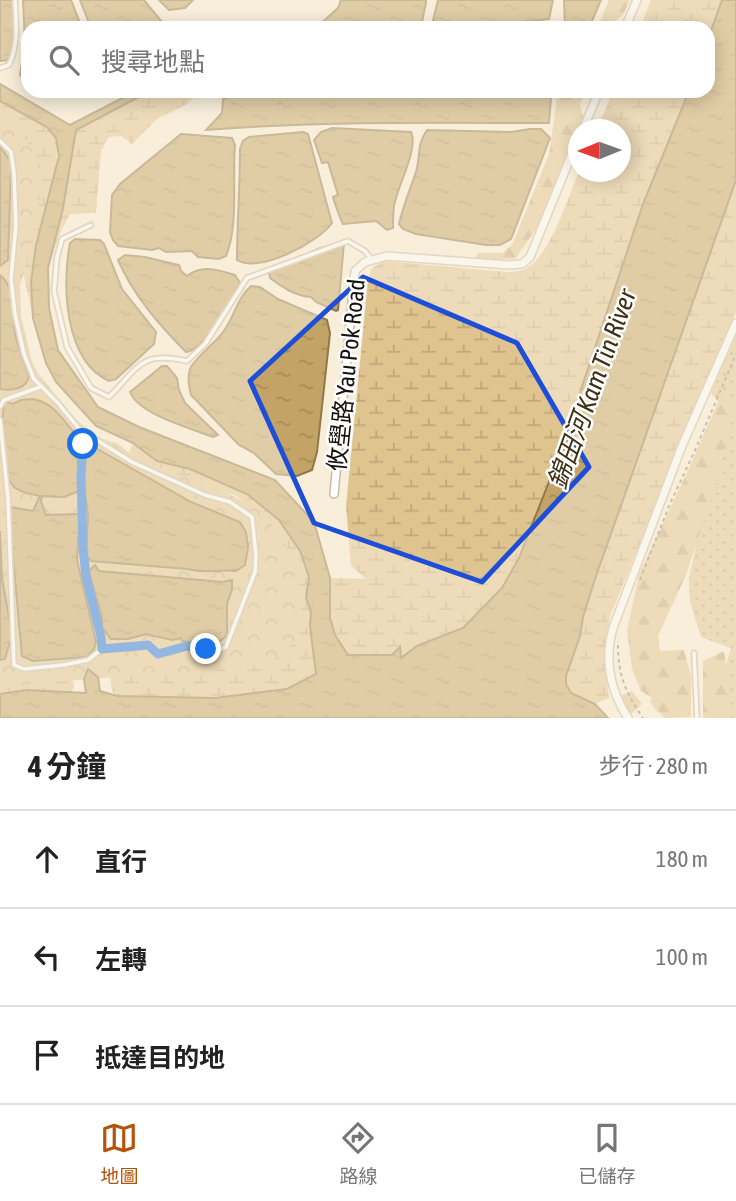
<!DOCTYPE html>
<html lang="zh-TW">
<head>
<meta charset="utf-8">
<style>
  body { margin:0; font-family:"Asap Condensed","Noto Sans TC",sans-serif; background:#f2f2f2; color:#222 }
  .compass { position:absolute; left:568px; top:119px; width:63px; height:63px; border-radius:50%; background:#fff; box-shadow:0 4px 18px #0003; rotate:269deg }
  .stop { position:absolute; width:21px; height:21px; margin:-16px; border:5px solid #1a73e8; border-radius:50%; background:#fff }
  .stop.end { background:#1a73e8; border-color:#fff; box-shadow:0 2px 7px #0008 }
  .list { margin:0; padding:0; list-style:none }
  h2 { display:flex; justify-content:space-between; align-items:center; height:91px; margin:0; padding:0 28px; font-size:30px }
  h2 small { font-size:23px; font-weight:400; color:#767676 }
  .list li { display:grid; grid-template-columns:46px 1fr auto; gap:21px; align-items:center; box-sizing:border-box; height:98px; padding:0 28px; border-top:2px solid #e0e0e0 }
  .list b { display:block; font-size:26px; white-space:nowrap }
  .list em { font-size:23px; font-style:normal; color:#767676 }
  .icon { flex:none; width:38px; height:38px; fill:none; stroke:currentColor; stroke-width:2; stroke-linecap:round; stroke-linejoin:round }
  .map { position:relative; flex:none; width:736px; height:718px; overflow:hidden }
  .search { position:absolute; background:#fff; box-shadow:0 4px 18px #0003; left:21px; right:21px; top:21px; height:77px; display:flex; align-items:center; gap:18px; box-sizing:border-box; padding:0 24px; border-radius:21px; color:#767676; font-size:26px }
  .sheet { height:385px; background:#fff }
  nav { display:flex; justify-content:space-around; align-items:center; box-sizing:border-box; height:98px; border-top:2px solid #e0e0e0; background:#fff; font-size:19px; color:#767676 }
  nav a { display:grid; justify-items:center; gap:4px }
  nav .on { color:#b45309 }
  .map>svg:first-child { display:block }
</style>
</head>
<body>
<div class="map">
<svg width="736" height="718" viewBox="0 0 736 718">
  <defs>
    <pattern id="grass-dots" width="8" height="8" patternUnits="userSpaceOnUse" patternTransform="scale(1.75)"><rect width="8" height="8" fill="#e0c490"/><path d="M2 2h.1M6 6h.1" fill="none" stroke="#bfa77b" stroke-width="1.8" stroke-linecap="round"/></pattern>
    <pattern id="forest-firs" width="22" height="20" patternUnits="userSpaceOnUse" patternTransform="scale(1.75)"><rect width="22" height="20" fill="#e0c490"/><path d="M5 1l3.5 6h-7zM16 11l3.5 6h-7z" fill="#bfa77b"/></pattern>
    <pattern id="wetland-marsh" width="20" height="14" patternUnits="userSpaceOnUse" patternTransform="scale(1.75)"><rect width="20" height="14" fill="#e0c490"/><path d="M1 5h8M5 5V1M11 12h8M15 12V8" fill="none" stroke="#bfa77b"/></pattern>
    <pattern id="park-crowns" width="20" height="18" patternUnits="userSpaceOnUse" patternTransform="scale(1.75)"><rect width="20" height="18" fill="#e0c490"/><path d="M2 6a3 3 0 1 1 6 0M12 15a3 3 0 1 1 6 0" fill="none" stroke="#bfa77b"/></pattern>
    <pattern id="water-ripples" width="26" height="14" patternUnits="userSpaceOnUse" patternTransform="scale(1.75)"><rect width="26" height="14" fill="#c4a466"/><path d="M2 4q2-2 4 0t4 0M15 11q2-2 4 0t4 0" fill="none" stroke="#a88c57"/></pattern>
  </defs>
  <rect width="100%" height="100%" fill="#f8eeda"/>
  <path fill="url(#grass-dots)" d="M 736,335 L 736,718 L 714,718 L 720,686 L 731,648 L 701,637 L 690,602 L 689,579 L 725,410 L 711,393 Z"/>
  <g fill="url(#forest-firs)">
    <path d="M 609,0 L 630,0 L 624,13 L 609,28 L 597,28 Z"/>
    <path d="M 558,91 L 586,91 L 580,104 L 583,117 L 537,228 L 515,259 L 475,259 L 478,253 L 503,253 L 513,243 L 549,154 Z"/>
    <path d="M 722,393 L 735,400 L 719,476 L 686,575 L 658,636 L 660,651 L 684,650 L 691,676 L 691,717 L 665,718 L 654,708 L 650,702 L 652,698 L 641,691 L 632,669 L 627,631 L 639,574 L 690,466 Z"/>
    <path d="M 724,651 L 729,681 L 726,718 L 703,718 L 703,661 Z"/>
    <path d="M 632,691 L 642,704 L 631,714 L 620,696 Z"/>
  </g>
  <g fill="url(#wetland-marsh)">
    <path d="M 651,0 L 722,0 L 708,39 L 708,28 L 640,28 Z"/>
    <path d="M 150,91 L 201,91 L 187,104 L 157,119 L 132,144 L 121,136 L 109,137 L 101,151 L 96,213 L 70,214 L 61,231 L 48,268 L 63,208 L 76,129 Z"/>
    <path d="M 613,91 L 689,91 L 643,204 L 556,464 L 519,558 L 502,588 L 463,628 L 417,646 L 401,658 L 400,648 L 392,655 L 347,655 C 329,632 330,607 330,578 L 366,579 L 351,566 L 346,506 L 368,280 L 372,268 L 384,261 L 506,272 C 513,272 521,272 527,268 C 551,254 568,197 579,172 L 620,172 L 620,130 L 597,129 Z"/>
    <path d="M 0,101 C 17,109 45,119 54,136 C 66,157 40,222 36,247 C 32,271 32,293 33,318 L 24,276 L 30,178 L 0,125 Z"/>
    <path d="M 736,180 L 736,312 L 610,616 L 604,657 L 609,698 L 595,704 L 571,693 L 566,685 L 565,676 L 580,636 L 583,617 L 595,579 Z"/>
    <path d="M 133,443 L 157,461 L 190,469 L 247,494 L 279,520 L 300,551 L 309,577 L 306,598 L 311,612 L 310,626 L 316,675 L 287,689 L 215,698 L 117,696 L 112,691 L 110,675 L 258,516 L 237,496 L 178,476 L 129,453 Z"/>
    <path d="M 0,672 L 64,676 L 73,681 L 74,687 L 70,694 L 26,690 L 0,694 Z"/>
  </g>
  <path fill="url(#park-crowns)" d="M 0,118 L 22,132 L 45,173 L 24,273 L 20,284 L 21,316 L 31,358 L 37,372 L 74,418 L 100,438 L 119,444 L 130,454 L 160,463 L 173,473 L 206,482 L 247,503 L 260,512 L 279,534 L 294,560 L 300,591 L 301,617 L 297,637 L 286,651 L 268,663 L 243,667 L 28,684 L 0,689 Z"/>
  <g fill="url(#water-ripples)" stroke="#90784b" stroke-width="2">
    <path d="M 0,0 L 13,0 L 15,29 L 10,60 L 0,61 Z"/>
    <path d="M 23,0 L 71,0 L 82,28 L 28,28 L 28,82 L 20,75 L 25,44 Z"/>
    <path d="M 80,0 L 144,0 L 167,28 L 91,28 Z"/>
    <path d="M 159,0 L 193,0 L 185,8 L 169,10 Z"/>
    <path d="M 341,0 L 426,0 C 427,5 421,18 422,28 L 316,28 L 338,8 Z"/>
    <path d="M 438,0 L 553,0 L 549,19 L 458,28 L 444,28 L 433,20 Z"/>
    <path d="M 564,0 L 601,0 L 589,28 L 565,28 Z"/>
    <path d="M 722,0 L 736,0 L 736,180 L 595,579 L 583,617 L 580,636 L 566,676 L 566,684 L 571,693 L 595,704 L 608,718 L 0,718 L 0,694 L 26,690 L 86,693 L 84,679 L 88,669 L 98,677 L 100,691 L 117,696 L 215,698 L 287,689 L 316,674 L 310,626 L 311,612 L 306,598 L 309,577 L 300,551 L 279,520 L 247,494 L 190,469 L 157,461 L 133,443 L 96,426 L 56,382 L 46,363 L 33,318 L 31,282 L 36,245 L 59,156 L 56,138 L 47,127 L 0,101 L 0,84 L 70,125 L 136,91 L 150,91 L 76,130 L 63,208 L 48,268 L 49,308 L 58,350 L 98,407 L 139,427 L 275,480 L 314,522 L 330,578 L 330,617 L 335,635 L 348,655 L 392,655 L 400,647 L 401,658 L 417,646 L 463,628 L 502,588 L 519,558 L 556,464 L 643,204 L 689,91 L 708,91 L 708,39 Z"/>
    <path d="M 239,91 L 332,91 L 393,95 L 530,93 L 551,98 L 549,123 C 434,123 320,121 206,130 L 222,113 L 223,99 Z"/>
    <path d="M 332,128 L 411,132 C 419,148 397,187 394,206 C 393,213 393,221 393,228 L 387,230 L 376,221 L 343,224 C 341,221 334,201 333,197 L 338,195 L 328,162 L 322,163 L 314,140 L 321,132 Z"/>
    <path d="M 530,129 L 541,129 L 550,138 L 511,239 L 500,245 L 486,245 L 416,234 L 403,229 L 399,224 C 403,206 410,190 416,172 C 421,156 416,146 427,130 L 511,132 Z"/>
    <path d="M 303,132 L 308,134 L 332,223 C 319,242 259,274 237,260 C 237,223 240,186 240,149 L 243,141 L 249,137 Z"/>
    <path d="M 181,134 L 232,138 L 235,145 C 232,179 239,225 226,256 L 219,259 L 198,257 L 192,251 L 166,252 L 159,248 L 152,250 L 118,246 L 113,240 L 110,232 L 112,195 L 120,184 Z"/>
    <path d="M 0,146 L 10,161 L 11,168 L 8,260 L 0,266 Z"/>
    <path d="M 75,239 L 100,240 L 104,244 L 122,289 L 156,332 L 154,344 L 116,379 L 109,381 C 64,361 62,284 70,243 Z"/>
    <path d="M 344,243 L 338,310 L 336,311 L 316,302 L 311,297 C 295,296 282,287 270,278 L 269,272 L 320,248 Z"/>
    <path d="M 125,255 L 145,257 L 179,265 L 181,271 L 187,276 C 202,264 218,270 235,275 L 240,283 C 230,300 205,350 186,352 C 159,325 134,296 118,260 Z"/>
    <path d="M 0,275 C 17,288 11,319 16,338 C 19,350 24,363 29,375 C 28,389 12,391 0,389 Z"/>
    <path d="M 251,286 L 260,287 L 278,299 L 327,320 L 330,333 L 317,452 L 312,470 L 297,476 L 276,474 L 254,453 L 239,445 L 191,395 C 189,387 187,377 190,369 C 194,359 215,343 223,332 C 234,318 237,298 251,286 Z"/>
    <path d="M 162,366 L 167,366 L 177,378 L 179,390 L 185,403 L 218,435 L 213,437 C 192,429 138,414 130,392 Z"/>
    <path d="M 33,399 C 54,403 60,417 74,432 L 73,437 L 77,444 L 79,491 L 64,497 L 42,496 L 41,501 L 46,515 L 80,514 L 77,560 L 96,642 L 94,649 L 87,657 L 33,661 L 22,656 L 9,513 L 10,507 L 33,511 L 40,496 C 32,494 21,493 14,487 C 2,477 1,415 5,401 L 13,404 L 21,400 Z"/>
    <path d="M 94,447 L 191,502 L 240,522 L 246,532 L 248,547 L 245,565 L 236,571 C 220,569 205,574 188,569 L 91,561 L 86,555 L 88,515 L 82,470 L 86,451 Z"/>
    <path d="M 0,531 L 2,578 L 12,635 L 5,659 L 0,660 Z"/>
    <path d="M 95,565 L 99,571 L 223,582 L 232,580 L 232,589 L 227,604 L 227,635 C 210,653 203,642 182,641 L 181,638 L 172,640 L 146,634 L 128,639 L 111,639 L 102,628 L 102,617 L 90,576 L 90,570 Z"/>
  </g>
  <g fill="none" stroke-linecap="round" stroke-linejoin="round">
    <defs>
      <g id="lane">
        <path d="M 0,68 L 9,65 C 19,44 16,22 15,0"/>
        <path d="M 0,141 L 11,152 L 14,173 L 16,225 L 11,279 L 15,314 L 24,354 L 34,379 L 58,403 L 81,431 L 83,548 L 86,576 L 101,637 L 102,649"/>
        <path d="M 91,225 L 62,239 L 57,257 L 54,291 L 67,347 L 91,388 L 109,397 C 140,366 140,351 187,361 L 205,344 L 247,278 L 348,241 L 365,251 L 372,260"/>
        <path d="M 0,407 L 4,400 L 40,387"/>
        <path d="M 0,420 L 8,498 L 14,665 L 24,669 L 63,665 L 88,660 L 102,649 L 148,645 L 158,654 L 186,646 L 218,650 L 226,647 L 255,572 L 256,555 L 252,517 L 230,502 L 205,495 L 132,462 L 87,434 L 82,434"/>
        <path d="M 694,653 L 697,718"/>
      </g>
      <g id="street">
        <path d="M 625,28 L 637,0"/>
        <path d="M 583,130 L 599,91"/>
        <path d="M 334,494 L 355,271 L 365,262 L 387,256 L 509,265 L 522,264 L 530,257 L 578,139"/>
        <path d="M 628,718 C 610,690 604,660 613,628 L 682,446 L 736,323"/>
      </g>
    </defs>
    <use href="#lane" stroke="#c5bba8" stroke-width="7"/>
    <use href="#street" stroke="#c5bba8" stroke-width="10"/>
    <g stroke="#8f887a" stroke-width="2" stroke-dasharray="3.5 3.5" stroke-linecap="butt">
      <path d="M 640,580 L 669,506 L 696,448 L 736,354"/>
      <path d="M 618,645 C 618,676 626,693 643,718"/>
    </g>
    <use href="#lane" stroke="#fff" stroke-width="3.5"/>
    <use href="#street" stroke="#fff" stroke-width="7"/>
  </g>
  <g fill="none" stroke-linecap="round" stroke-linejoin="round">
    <path stroke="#1a73e8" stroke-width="9" d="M 83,444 L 81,475 L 83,548 L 86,576 L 101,637 L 102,649 L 148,645 L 158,654 L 187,646 L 206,649"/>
  </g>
  <path d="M0 0H736V718H0ZM 363,277 L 517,343 L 589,467 L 482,582 L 314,523 L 250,381 Z" fill="#f8eeda" fill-opacity=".55" fill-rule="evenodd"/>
  <path fill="none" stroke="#1d4ed8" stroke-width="5" stroke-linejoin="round" d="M 363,277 L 517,343 L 589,467 L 482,582 L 314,523 L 250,381 Z"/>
  <g text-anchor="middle" stroke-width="5" stroke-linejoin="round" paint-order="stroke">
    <g font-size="24" fill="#15110b" stroke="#fff">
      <text transform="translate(347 375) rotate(-84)" y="8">攸壆路 Yau Pok Road</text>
    </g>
    <g font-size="26" font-style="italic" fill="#3f3115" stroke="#fff">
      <text transform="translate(592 389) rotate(-70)" y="9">錦田河 Kam Tin River</text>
    </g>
  </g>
</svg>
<svg class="compass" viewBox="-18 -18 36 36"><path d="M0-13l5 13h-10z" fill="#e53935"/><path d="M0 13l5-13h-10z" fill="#767676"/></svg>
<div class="stop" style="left:83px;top:444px"></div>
<div class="stop end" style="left:206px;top:649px"></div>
<div class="search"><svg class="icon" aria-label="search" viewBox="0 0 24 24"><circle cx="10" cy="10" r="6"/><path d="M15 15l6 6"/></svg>搜尋地點</div>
</div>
<section class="sheet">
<h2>4 分鐘<small>步行 · 280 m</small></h2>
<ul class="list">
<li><svg class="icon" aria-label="ahead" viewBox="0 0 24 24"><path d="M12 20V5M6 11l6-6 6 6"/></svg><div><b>直行</b></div><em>180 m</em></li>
<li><svg class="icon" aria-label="left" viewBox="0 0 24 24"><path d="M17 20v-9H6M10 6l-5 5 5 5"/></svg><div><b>左轉</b></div><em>100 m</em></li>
<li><svg class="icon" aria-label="arrive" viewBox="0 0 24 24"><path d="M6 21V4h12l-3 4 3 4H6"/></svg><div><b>抵達目的地</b></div></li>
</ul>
</section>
<nav>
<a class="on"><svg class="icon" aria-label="map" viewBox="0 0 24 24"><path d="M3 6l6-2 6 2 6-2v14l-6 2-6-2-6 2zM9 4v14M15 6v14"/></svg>地圖</a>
<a><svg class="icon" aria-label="directions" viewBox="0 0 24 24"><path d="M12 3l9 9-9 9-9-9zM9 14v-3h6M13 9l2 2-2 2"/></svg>路線</a>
<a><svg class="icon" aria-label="saved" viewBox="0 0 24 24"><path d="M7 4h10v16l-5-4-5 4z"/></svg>已儲存</a>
</nav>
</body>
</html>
